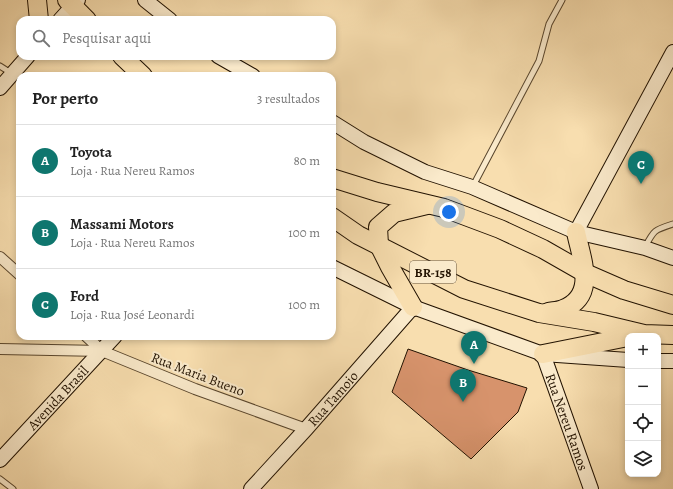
<!DOCTYPE html>
<html lang="pt">
<head>
<meta charset="utf-8">
<style>
  body { margin:0; font-family:Alegreya,serif; background:#f6f6f6; color:#222 }
  .controls { position:absolute; right:12px; bottom:12px; display:grid; overflow:hidden; border-radius:8px; box-shadow:0 2px 6px #0003 }
  .controls button { width:36px; height:36px; display:grid; place-items:center; padding:0; border:0; border-bottom:1px solid #e0e0e0; background:#fff; color:#222; font:20px sans-serif }
  .you { position:absolute; left:449px; top:212px; width:14px; height:14px; margin:-10px; border:3px solid #fff; border-radius:50%; background:#1a73e8; box-shadow:0 0 0 6px #1a73e833 }
  .badge { display:grid; place-items:center; width:26px; height:26px; border-radius:50%; background:#0f766e; color:#fff; font-size:13px; font-weight:700 }
  .pin { position:absolute; translate:-50% -33px; filter:drop-shadow(0 1px 2px #0008) }
  .pin::after { content:''; position:absolute; top:21px; width:14px; height:12px; background:inherit; clip-path:polygon(0 0,100% 0,50% 100%) }
  .list { margin:0; padding:0; list-style:none }
  h2 { display:flex; justify-content:space-between; align-items:center; height:52px; margin:0; padding:0 16px; font-size:17px }
  h2 small { font-size:13px; font-weight:400; color:#767676 }
  .list li { display:grid; grid-template-columns:26px 1fr auto; gap:12px; align-items:center; box-sizing:border-box; height:72px; padding:0 16px; border-top:1px solid #e0e0e0 }
  .list b { display:block; font-size:15px; white-space:nowrap }
  .list p { margin:0; font-size:13px; white-space:nowrap; color:#767676 }
  .list em { font-size:13px; font-style:normal; color:#767676 }
  .icon { flex:none; width:22px; height:22px; fill:none; stroke:currentColor; stroke-width:2; stroke-linecap:round; stroke-linejoin:round }
  .map { position:relative; flex:none; width:673px; height:489px; overflow:hidden }
  .search { position:absolute; background:#fff; box-shadow:0 2px 6px #0003; left:16px; top:16px; width:320px; height:44px; display:flex; align-items:center; gap:10px; box-sizing:border-box; padding:0 14px; border-radius:12px; color:#767676; font-size:15px }
  .panel { position:absolute; background:#fff; box-shadow:0 2px 6px #0003; left:16px; top:72px; width:320px; height:268px; border-radius:12px }
  .map>svg:first-child { display:block }
</style>
</head>
<body>
<div class="map">
<svg width="673" height="489" viewBox="0 0 673 489">
  <rect width="100%" height="100%" fill="#f8deaf"/>
  <filter id="stains"><feTurbulence type="fractalNoise" baseFrequency=".005" numOctaves="4"/><feColorMatrix values="0 0 0 0 .2 0 0 0 0 .09 0 0 0 0 .02 0 0 0 .5 -.17"/></filter>
  <radialGradient id="worn" r=".72"><stop offset=".6" stop-color="#630" stop-opacity="0"/><stop offset="1" stop-color="#630" stop-opacity=".3"/></radialGradient>
  <path fill="#d7936c" stroke="#221201" d="M 408,349 L 468,370 L 527,388 L 518,412 L 471,459 L 392,392 Z"/>
  <g fill="none" stroke-linecap="round" stroke-linejoin="round">
    <defs>
      <g id="lane">
        <path d="M 0,66 L 11,73"/>
        <path d="M 473,186 L 539,61 L 549,24 L 562,0"/>
        <path d="M 645,247 C 654,230 654,230 673,224"/>
        <path d="M 0,479 L 13,489"/>
      </g>
      <g id="street">
        <path d="M 0,257 L 20,275"/>
        <path d="M 86,336 L 102,351 L 195,389 L 306,429"/>
        <path d="M 0,349 L 102,351"/>
      </g>
      <g id="secondary">
        <path d="M 145,0 L 170,20"/>
        <path d="M 60,20 L 78,0"/>
        <path d="M 218,56 L 253,76"/>
        <path d="M 0,88 L 28,56"/>
        <path d="M 332,122 L 364,142 L 425,172 L 472,187 L 576,232 L 645,248 L 673,258"/>
        <path d="M 576,232 L 673,52"/>
        <path d="M 332,267 L 413,307 L 543,354 L 628,360"/>
        <path id="s1" d="M 543,354 L 591,489"/>
        <path d="M 658,361 L 673,361"/>
        <path id="s2" d="M 0,460 L 115,336"/>
        <path id="s3" d="M 251,489 L 306,429 L 413,307"/>
      </g>
      <g id="highway">
        <path d="M 37,0 L 39,20"/>
        <path d="M 67,0 L 87,20"/>
        <path d="M 122,56 L 143,76"/>
        <path d="M 332,178 L 377,192 L 444,208 L 500,229 L 543,249 L 585,273 L 624,290 L 673,305"/>
        <path d="M 332,217 L 358,235 L 464,289 L 539,313 L 594,322 L 644,334 L 673,335"/>
        <path d="M 413,307 L 390,267 L 379,245 L 378,227 L 394,213 L 427,205"/>
        <path d="M 548,312 C 553,311 559,311 563,309 C 598,296 581,258 576,232"/>
        <path d="M 543,354 L 628,337"/>
      </g>
    </defs>
    <use href="#lane" stroke="#58452c" stroke-width="7"/>
    <use href="#street" stroke="#58452c" stroke-width="12"/>
    <use href="#secondary" stroke="#221201" stroke-width="16"/>
    <use href="#highway" stroke="#221201" stroke-width="20"/>
    <use href="#lane" stroke="#faeacb" stroke-width="5"/>
    <use href="#street" stroke="#faeacb" stroke-width="10"/>
    <use href="#secondary" stroke="#faeacb" stroke-width="14"/>
    <use href="#highway" stroke="#f8deaf" stroke-width="18"/>
  </g>
  <g text-anchor="middle" stroke-width="4" stroke-linejoin="round" paint-order="stroke">
    <rect fill="#faeacb" stroke="#63533e" stroke-width="1" x="410" y="261" width="46" height="22" rx="3"/>
    <g font-size="13" font-weight="bold" fill="#221201">
      <text x="433" y="277">BR-158</text>
    </g>
    <g font-size="14" fill="#221201" stroke="#faeacb">
      <text transform="translate(198 374) rotate(21)" y="5">Rua Maria Bueno</text>
      <text dy="5" stroke="none"><textPath href="#s2" startOffset="85">Avenida Brasil</textPath></text>
      <text dy="5" stroke="none"><textPath href="#s3" startOffset="122">Rua Tamoio</textPath></text>
      <text dy="5" stroke="none"><textPath href="#s1" startOffset="72">Rua Nereu Ramos</textPath></text>
    </g>
  </g>
  <rect width="100%" height="100%" filter="url(#stains)"/>
  <rect width="100%" height="100%" fill="url(#worn)"/>
</svg>
<div class="controls">
<button>+</button>
<button>−</button>
<button><svg class="icon" aria-label="locate" viewBox="0 0 24 24"><circle cx="12" cy="12" r="6"/><path d="M12 2v4M12 18v4M2 12h4M18 12h4"/></svg></button>
<button><svg class="icon" aria-label="layers" viewBox="0 0 24 24"><path d="M12 4l9 5-9 5-9-5zM3 14l9 5 9-5"/></svg></button>
</div>
<div class="you"></div>
<div class="pin badge" style="left:474px;top:364px">A</div>
<div class="pin badge" style="left:463px;top:402px">B</div>
<div class="pin badge" style="left:641px;top:184px">C</div>
<div class="search"><svg class="icon" aria-label="search" viewBox="0 0 24 24"><circle cx="10" cy="10" r="6"/><path d="M15 15l6 6"/></svg>Pesquisar aqui</div>
<section class="panel">
<h2>Por perto<small>3 resultados</small></h2>
<ul class="list">
<li><span class="badge">A</span><div><b>Toyota</b><p>Loja · Rua Nereu Ramos</p></div><em>80 m</em></li>
<li><span class="badge">B</span><div><b>Massami Motors</b><p>Loja · Rua Nereu Ramos</p></div><em>100 m</em></li>
<li><span class="badge">C</span><div><b>Ford</b><p>Loja · Rua José Leonardi</p></div><em>100 m</em></li>
</ul>
</section>
</div>
</body>
</html>
